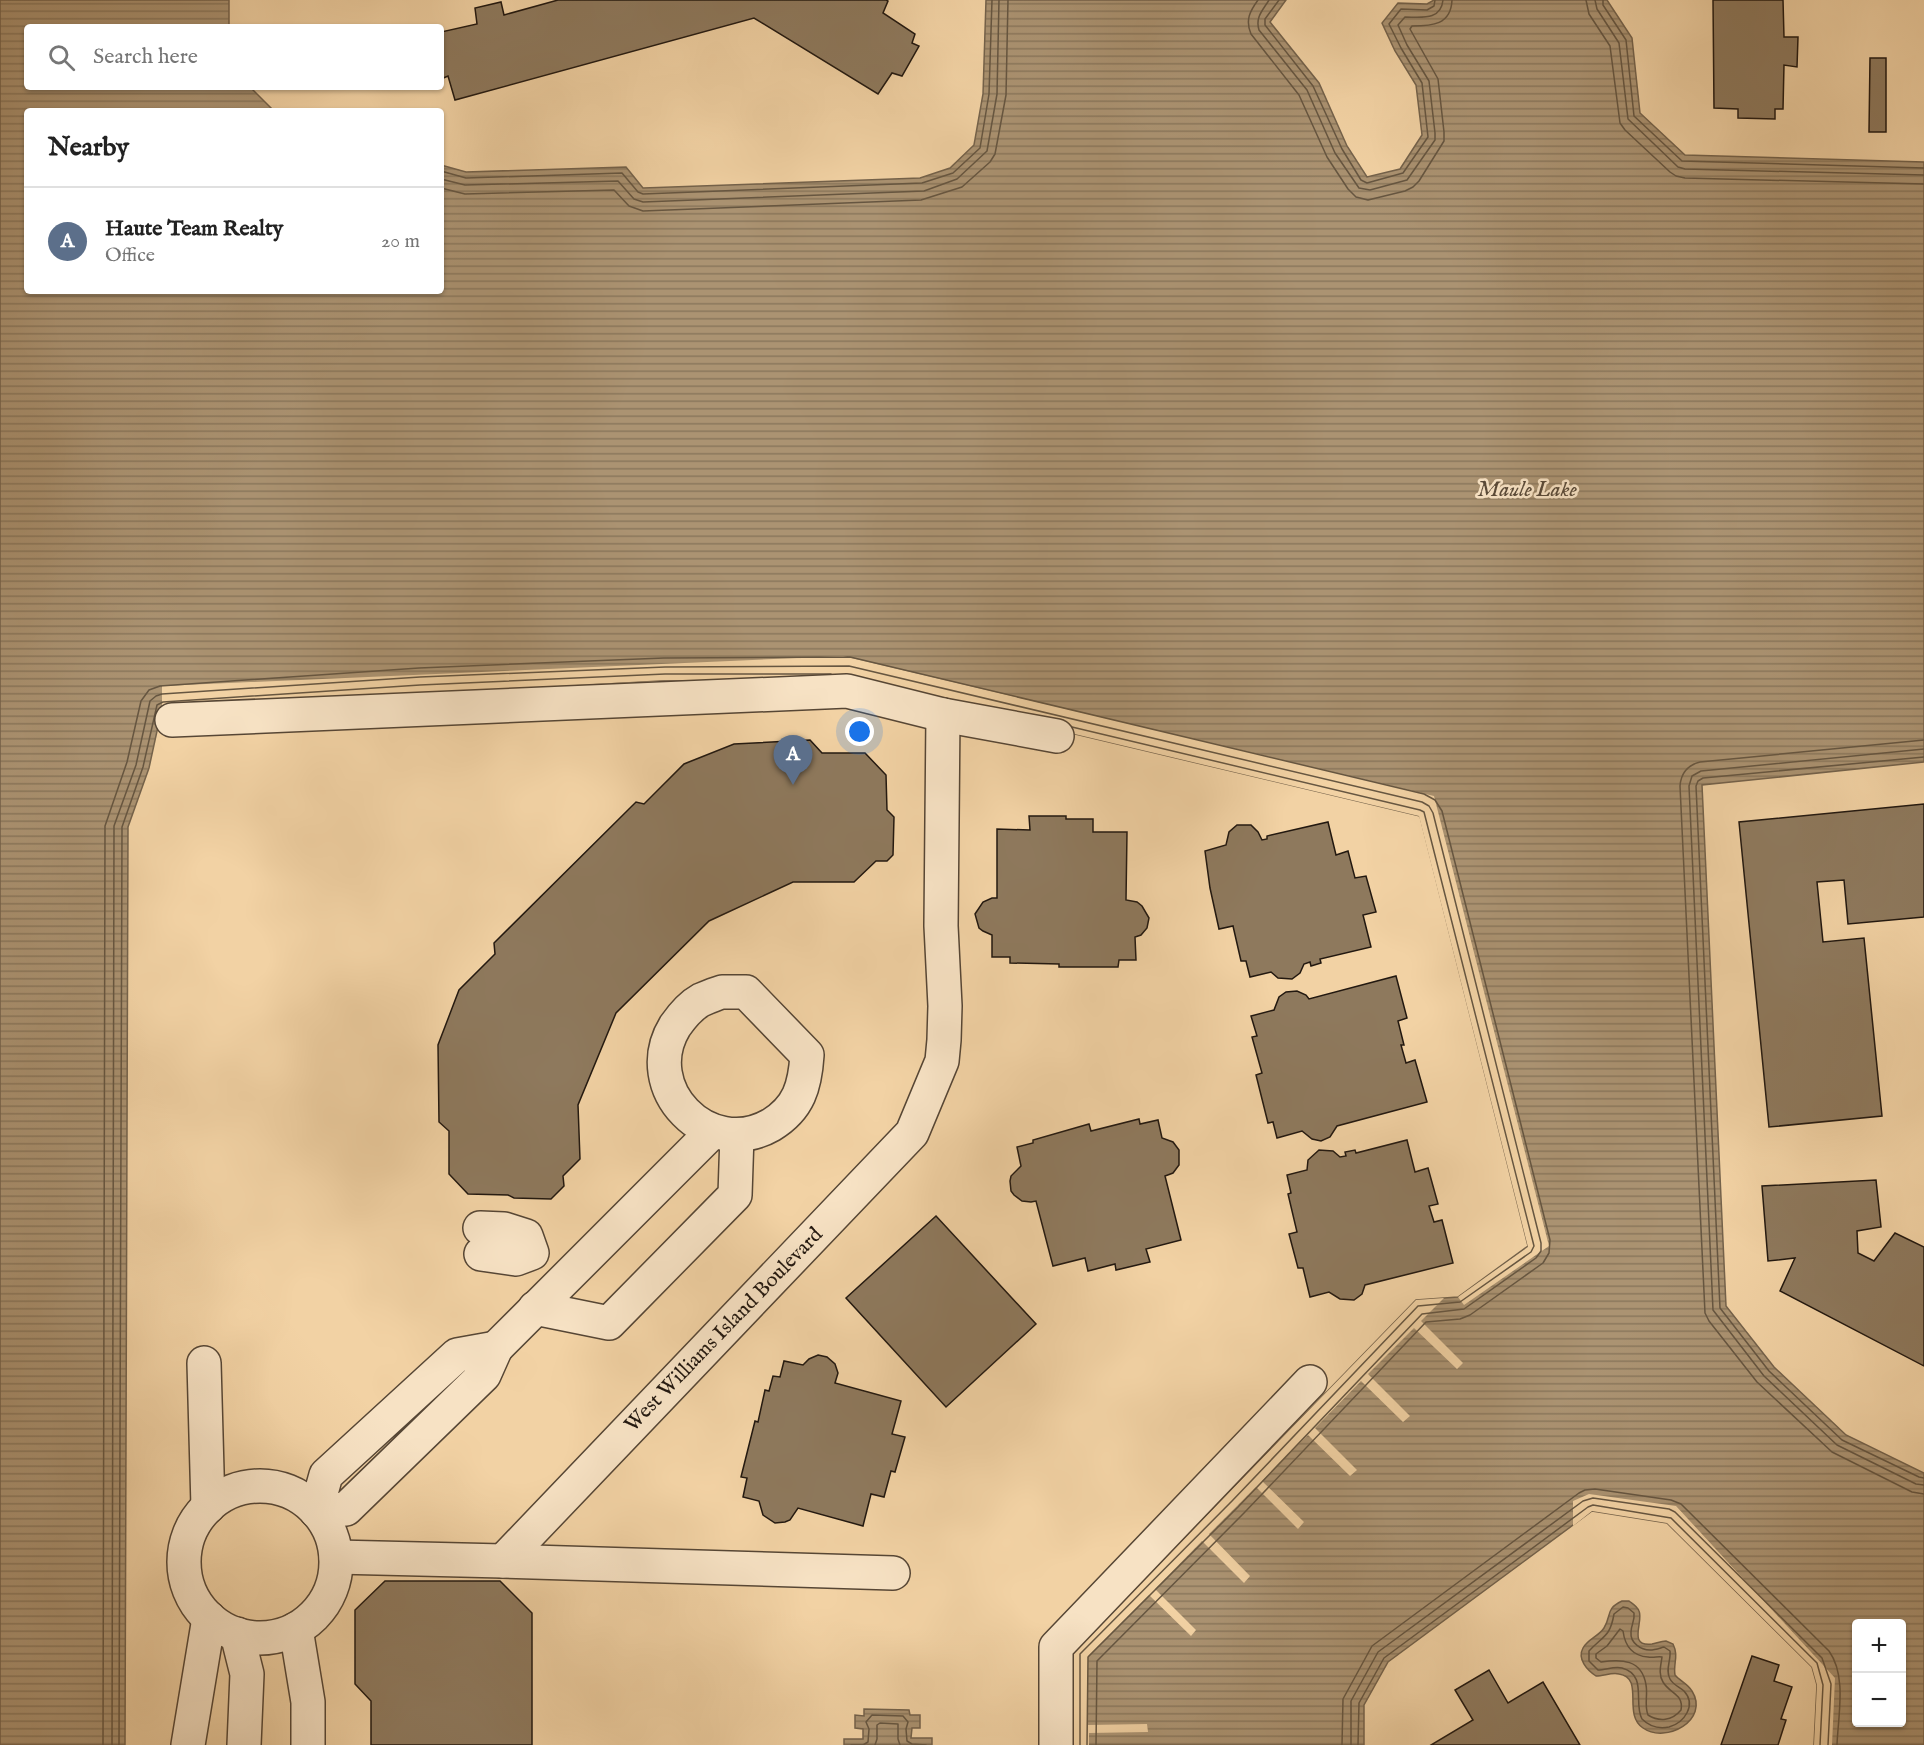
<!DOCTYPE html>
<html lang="en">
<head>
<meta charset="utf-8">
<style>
  body { margin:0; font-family:"IM FELL English",serif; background:#f6f6f6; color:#222 }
  .controls { position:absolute; right:18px; bottom:18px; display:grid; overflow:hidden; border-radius:6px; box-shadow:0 2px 4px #0004 }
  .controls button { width:54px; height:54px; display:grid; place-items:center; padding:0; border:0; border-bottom:2px solid #e0e0e0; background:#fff; color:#222; font:30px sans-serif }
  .you { position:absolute; left:860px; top:732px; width:21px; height:21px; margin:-15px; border:4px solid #fff; border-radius:50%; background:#1a73e8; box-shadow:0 0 0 9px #1a73e833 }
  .badge { display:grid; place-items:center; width:39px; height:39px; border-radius:50%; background:#8f2418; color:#fff; font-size:20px; font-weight:700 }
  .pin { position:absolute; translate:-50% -50px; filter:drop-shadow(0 2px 3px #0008) }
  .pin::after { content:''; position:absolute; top:32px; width:21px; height:18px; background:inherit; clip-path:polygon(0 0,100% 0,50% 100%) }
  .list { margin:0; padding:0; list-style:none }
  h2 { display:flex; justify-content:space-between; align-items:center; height:78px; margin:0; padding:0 24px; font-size:26px }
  h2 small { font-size:20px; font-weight:400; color:#767676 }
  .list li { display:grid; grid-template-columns:39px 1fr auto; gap:18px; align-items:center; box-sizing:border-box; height:108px; padding:0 24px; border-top:2px solid #e0e0e0 }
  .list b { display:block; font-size:22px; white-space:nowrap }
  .list p { margin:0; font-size:20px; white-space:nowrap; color:#767676 }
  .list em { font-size:20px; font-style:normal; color:#767676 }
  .icon { flex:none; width:33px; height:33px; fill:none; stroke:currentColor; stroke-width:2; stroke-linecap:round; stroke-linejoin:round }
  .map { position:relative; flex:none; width:1924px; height:1745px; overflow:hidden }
  .search { position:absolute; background:#fff; box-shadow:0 2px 4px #0004; left:24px; top:24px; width:420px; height:66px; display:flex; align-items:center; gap:15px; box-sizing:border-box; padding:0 21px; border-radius:6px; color:#767676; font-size:22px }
  .panel { position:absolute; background:#fff; box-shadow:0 2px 4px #0004; left:24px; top:108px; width:420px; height:186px; border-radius:6px }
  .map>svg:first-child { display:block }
</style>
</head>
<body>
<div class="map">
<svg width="1924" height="1745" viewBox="0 0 1924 1745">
  <defs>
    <pattern id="water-rules" width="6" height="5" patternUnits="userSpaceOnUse" patternTransform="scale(1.5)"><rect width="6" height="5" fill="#ab9372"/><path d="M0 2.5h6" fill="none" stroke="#8b775c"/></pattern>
  </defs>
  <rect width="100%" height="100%" fill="#f2d2a4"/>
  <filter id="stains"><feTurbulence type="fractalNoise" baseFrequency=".00333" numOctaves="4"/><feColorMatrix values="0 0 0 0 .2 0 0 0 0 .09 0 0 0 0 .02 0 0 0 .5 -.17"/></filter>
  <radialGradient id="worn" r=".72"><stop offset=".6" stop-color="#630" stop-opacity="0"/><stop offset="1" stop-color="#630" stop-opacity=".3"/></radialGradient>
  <g fill="url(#water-rules)" stroke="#74624b" stroke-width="1.5" fill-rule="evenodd">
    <path d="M 0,0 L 229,0 L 229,27 L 27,27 L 27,87 L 250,87 L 274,111 L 27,111 L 27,291 L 441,291 L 441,165 L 466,172 L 626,167 L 643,188 L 920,178 L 950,168 L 974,145 L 983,94 L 986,0 L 1286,0 L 1270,22 L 1319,83 L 1347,146 L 1367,177 L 1400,169 L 1422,135 L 1416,85 L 1395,51 L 1382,23 L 1398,3 L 1427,4 L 1434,0 L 1607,0 L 1632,38 L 1640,113 L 1685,155 L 1924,162 L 1924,762 L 1702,785 L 1726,1306 L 1774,1367 L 1846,1435 L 1924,1473 L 1924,1745 L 1814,1745 L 1817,1685 L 1812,1667 L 1667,1523 L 1592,1511 L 1388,1662 L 1364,1705 L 1364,1745 L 1074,1745 L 1073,1653 L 1416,1300 L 1458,1297 L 1528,1246 L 1420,816 L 848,680 L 665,680 L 421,691 L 162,708 L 149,768 L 128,827 L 125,1745 L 0,1745 ZM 1856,1624 L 1902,1624 L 1902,1722 L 1856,1722 Z"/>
    <path d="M 1622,1601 L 1629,1601 C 1633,1604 1637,1606 1639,1611 C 1644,1621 1627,1647 1652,1644 C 1657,1643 1661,1641 1666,1641 L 1673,1644 C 1679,1656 1673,1664 1675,1675 C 1680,1681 1688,1684 1692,1691 C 1710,1720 1666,1744 1643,1728 C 1622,1714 1645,1678 1619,1674 C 1612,1672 1604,1676 1596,1676 C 1587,1670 1577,1659 1583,1648 C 1588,1639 1599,1636 1604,1628 C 1612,1615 1605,1609 1622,1601 Z"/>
    <path d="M 864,1709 L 909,1710 L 910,1715 L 920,1715 L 920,1728 L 912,1728 L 911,1738 L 932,1738 L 932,1745 L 844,1745 L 844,1739 L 863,1739 L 863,1729 L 855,1728 L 855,1715 L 864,1716 Z"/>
  </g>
  <g fill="#f2d2a4">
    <path d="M 843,656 L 1434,796 L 1549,1246 L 1464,1305 L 1458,1297 L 1528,1247 L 1419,816 L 848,680 L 665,680 L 162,708 L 162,686 Z"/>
    <path d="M 1444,1298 L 1421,1321 L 1463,1363 L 1457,1369 L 1414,1328 L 1368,1374 L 1410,1416 L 1403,1422 L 1361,1381 L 1315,1428 L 1357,1470 L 1350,1476 L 1308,1435 L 1262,1481 L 1304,1522 L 1298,1529 L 1256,1487 L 1209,1534 L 1250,1576 L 1244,1583 L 1202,1541 L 1155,1589 L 1196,1630 L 1191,1636 L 1149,1595 L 1088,1656 L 1088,1725 L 1147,1724 L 1148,1732 L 1089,1733 L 1089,1745 L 1074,1745 L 1073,1653 L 1416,1300 Z"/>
    <path d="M 1589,1494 L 1676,1506 L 1835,1678 L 1832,1745 L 1814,1745 L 1817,1685 L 1812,1667 L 1667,1523 L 1592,1511 L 1573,1526 L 1573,1501 Z"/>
  </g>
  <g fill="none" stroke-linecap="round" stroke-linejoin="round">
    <g stroke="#665641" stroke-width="1.5">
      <path d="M 1258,0 C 1250,11 1245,20 1251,34 L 1299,95 L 1327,157 L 1348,189 L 1356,197 L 1368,200 L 1405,191 L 1413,187 L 1419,181 L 1444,141 L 1444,132 L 1438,79 L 1410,29 L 1412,26 C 1432,26 1451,25 1452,0"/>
      <path d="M 1269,0 C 1263,10 1255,17 1259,30 L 1307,90 L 1335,153 L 1359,188 L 1370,190 L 1407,180 L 1435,140 L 1435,133 L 1429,81 L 1407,45 L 1398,25 L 1405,17 C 1421,17 1441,21 1443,0"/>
      <path d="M 1279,0 L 1265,19 L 1265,25 L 1313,86 L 1342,149 L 1361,180 L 1367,183 L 1403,173 L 1428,137 L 1422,83 L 1401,48 L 1389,24 L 1401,9 L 1427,10 L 1434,6 L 1435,0"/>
      <path d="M 1586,0 L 1589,14 L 1610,46 L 1620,123 L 1625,130 L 1670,172 L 1676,176 L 1685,178 L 1924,184"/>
      <path d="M 1595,0 L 1597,9 L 1619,43 L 1628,119 L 1678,167 L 1685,169 L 1924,175"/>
      <path d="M 1603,0 L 1603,5 L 1626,40 L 1634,116 L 1682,161 L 1924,168"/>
      <path d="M 441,171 L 466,178 L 622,173 L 638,192 L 643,194 L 922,183 L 953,173 L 980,148 L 989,94 L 992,0"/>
      <path d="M 441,179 L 465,185 L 618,181 L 634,199 L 643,202 L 924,191 L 957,179 L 987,151 L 997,94 L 999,0"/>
      <path d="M 441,188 L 465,194 L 614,190 L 629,206 L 643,211 L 921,200 L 962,187 L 990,162 L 995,154 L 1006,95 L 1008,0"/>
      <path d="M 1072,727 L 1420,810 L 1424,812 L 1534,1246 L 1531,1252 L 1460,1302 L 1418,1306 L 1232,1501 L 1080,1654 L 1080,1745"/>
      <path d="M 1924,740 L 1700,762 C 1688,765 1681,773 1680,786 L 1705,1313 L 1709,1321 L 1757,1382 L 1832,1452 L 1912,1492 L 1924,1494"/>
      <path d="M 1924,749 L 1701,771 L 1692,776 L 1689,786 L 1713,1310 L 1764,1376 L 1837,1445 L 1916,1484 L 1924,1485"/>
      <path d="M 1924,757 L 1703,778 L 1698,781 L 1696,786 L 1720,1308 L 1769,1371 L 1842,1440 L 1919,1477 L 1924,1478"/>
      <path d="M 1623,1607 L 1628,1608 L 1634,1613 C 1635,1621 1631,1625 1631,1632 C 1630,1643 1641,1650 1650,1650 C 1655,1650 1660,1648 1664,1647 L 1670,1651 C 1671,1661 1665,1670 1670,1679 C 1673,1685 1680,1687 1684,1691 C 1697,1705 1684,1723 1669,1727 C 1659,1729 1649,1726 1642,1719 C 1633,1703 1648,1675 1622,1668 C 1614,1666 1606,1670 1598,1670 L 1589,1661 L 1589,1651 C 1604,1635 1610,1637 1614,1614 Z"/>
      <path d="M 1620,1629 L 1623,1631 C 1625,1646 1633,1656 1648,1657 C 1654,1658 1658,1656 1662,1657 C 1661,1665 1658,1674 1663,1682 C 1670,1694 1684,1694 1681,1710 C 1672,1721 1659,1722 1648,1715 C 1644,1705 1648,1695 1646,1685 C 1642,1659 1621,1659 1601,1662 L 1596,1658 L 1596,1654 L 1607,1646 Z"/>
      <path d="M 103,1745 L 105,826 L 127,762 L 141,701 L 149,690 L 160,686 L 419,668 L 664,658 L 850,657 L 1424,794 L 1435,800 L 1442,811 L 1550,1240 L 1549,1253 L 1543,1263 L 1470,1315 L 1460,1319 L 1426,1322 L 1244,1513 L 1097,1661 L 1096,1745"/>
      <path d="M 112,1745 L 114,826 L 136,765 L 150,701 L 156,696 L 162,694 L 420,677 L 665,667 L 849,666 L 1422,802 L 1429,806 L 1433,813 L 1541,1243 L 1541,1251 L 1536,1258 L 1464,1309 L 1422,1314 L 1238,1507 L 1088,1657 L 1087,1745"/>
      <path d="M 119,1745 L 122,827 L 143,767 L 157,705 L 163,702 L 420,685 L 665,674 L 831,674"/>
      <path d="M 851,1745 L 863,1745 L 868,1742 L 869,1729 L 866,1722 L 872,1715 L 903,1716 L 908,1722 L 906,1729 L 907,1741 L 912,1744 L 926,1745"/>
      <path d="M 875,1745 L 877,1739 L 877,1725 L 880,1723 L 898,1724 L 898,1739 L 900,1745"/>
      <path d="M 1342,1745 L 1343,1699 L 1372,1646 L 1579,1493 L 1585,1490 L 1595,1489 L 1671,1500 L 1681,1504 L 1829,1651 C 1847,1676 1838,1716 1837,1745"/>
      <path d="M 1351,1745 L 1351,1701 L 1378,1652 L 1583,1501 L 1593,1498 L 1669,1509 L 1675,1512 L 1822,1658 L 1831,1684 L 1828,1745"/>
      <path d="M 1358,1745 L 1359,1703 L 1384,1658 L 1588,1507 L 1593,1505 L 1671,1518 L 1817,1663 L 1823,1685 L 1820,1745"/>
    </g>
  </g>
  <g fill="#8e795d" stroke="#221810" stroke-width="1.5">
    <path d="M 558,0 L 886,0 L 888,1 L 883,13 L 915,34 L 912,43 L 919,46 L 902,76 L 892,73 L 878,94 L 754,18 L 455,100 L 448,76 L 441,79 L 441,32 L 477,24 L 475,8 L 501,2 L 504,15 Z"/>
    <path d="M 1713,0 L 1783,0 L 1784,37 L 1798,37 L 1797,67 L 1784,65 L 1783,109 L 1775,109 L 1775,119 L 1738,118 L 1738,109 L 1714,108 Z"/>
    <path d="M 1870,58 L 1886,58 L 1886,132 L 1869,132 Z"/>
    <path d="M 810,740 L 822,753 L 865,753 L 886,775 L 887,810 L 894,817 L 893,855 L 887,861 L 876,861 L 854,882 L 793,882 L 709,921 L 616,1013 L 578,1105 L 580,1159 L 563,1176 L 564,1186 L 551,1199 L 514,1198 L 508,1195 L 468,1194 L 449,1174 L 449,1131 L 439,1122 L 438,1045 L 459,990 L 495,954 L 494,943 L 636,802 L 644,804 L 684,764 L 734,744 Z"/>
    <path d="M 1924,804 L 1924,917 L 1848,924 L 1844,880 L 1817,882 L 1823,942 L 1864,938 L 1882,1116 L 1769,1127 L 1739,822 Z"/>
    <path d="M 1029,816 L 1066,816 L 1066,819 L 1093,819 L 1093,832 L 1127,832 L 1126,900 L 1137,902 L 1142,906 L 1149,918 L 1147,928 L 1141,935 L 1135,937 L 1136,960 L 1119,960 L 1118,967 L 1059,967 L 1059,964 L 1010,963 L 1010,957 L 992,957 L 992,935 L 983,931 L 979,928 L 975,914 L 983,902 L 992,898 L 997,898 L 997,829 L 1030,830 Z"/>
    <path d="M 1328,822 L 1336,855 L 1348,851 L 1355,878 L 1366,876 L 1376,912 L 1363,915 L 1371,947 L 1320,959 L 1321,963 L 1311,966 L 1310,962 L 1304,964 L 1300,973 L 1292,979 L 1278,978 L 1271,972 L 1250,977 L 1246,961 L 1241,961 L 1233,926 L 1219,929 L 1210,888 L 1205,851 L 1226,845 L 1229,832 L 1237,825 L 1251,825 L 1258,832 L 1262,840 L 1267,839 L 1267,836 Z"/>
    <path d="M 1396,976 L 1407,1018 L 1398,1021 L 1404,1045 L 1401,1045 L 1406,1063 L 1415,1060 L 1427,1102 L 1337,1126 L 1330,1137 L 1321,1141 L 1312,1139 L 1302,1131 L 1277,1138 L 1273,1122 L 1268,1123 L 1256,1075 L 1262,1073 L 1252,1037 L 1257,1036 L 1251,1016 L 1274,1010 L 1279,997 L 1286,992 L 1297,991 L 1306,995 L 1309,999 Z"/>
    <path d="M 1139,1119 L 1140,1124 L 1158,1120 L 1162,1138 L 1173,1142 L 1179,1150 L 1179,1165 L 1173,1173 L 1165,1176 L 1181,1240 L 1146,1249 L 1150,1262 L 1116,1270 L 1115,1264 L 1088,1271 L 1085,1258 L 1053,1266 L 1036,1201 L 1031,1202 L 1022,1201 L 1014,1195 L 1011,1191 L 1010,1181 L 1011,1176 L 1021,1166 L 1017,1147 L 1033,1143 L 1033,1140 L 1089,1124 L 1091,1131 Z"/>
    <path d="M 1407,1140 L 1415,1172 L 1428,1168 L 1438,1204 L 1429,1206 L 1434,1222 L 1442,1220 L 1453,1263 L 1365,1285 L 1362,1294 L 1354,1300 L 1340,1299 L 1329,1292 L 1310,1297 L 1303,1268 L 1298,1268 L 1289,1234 L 1297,1232 L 1288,1194 L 1291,1193 L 1287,1175 L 1307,1170 L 1308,1160 L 1319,1150 L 1333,1151 L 1340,1157 L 1346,1156 L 1345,1152 L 1355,1150 L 1356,1153 Z"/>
    <path d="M 1876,1180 L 1881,1227 L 1857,1231 L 1858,1253 L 1874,1261 L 1895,1233 L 1924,1247 L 1924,1366 L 1780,1291 L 1795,1258 L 1768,1261 L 1762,1186 Z"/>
    <path d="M 936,1216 L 1036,1324 L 946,1407 L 846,1298 Z"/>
    <path d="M 818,1355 L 827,1357 L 835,1364 L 838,1373 L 835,1383 L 901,1401 L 892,1434 L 905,1437 L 895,1472 L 891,1471 L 884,1497 L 871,1494 L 863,1526 L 798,1508 L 790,1520 L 785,1522 L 775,1523 L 763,1515 L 759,1501 L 743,1497 L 747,1478 L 741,1477 L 755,1421 L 758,1422 L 765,1390 L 769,1391 L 773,1376 L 780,1377 L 784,1361 L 803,1365 L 809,1359 Z"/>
    <path d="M 385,1581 L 500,1581 L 532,1613 L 532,1745 L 371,1745 L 371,1701 L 355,1684 L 355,1610 Z"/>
    <path d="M 1752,1656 L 1779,1665 L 1774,1681 L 1792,1687 L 1781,1719 L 1786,1720 L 1778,1745 L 1721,1745 Z"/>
    <path d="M 1489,1670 L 1508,1703 L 1543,1682 L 1580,1745 L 1431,1745 L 1473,1720 L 1455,1690 Z"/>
  </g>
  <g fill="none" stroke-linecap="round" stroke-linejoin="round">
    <defs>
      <g id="minor">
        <path d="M 172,720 L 847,691 L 943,715 L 1057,736"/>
        <path d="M 722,992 L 746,992 L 807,1055 C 805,1086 799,1108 771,1125 C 708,1161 637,1088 675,1026 C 682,1016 690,1006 701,1000 C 708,997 715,994 722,992 Z"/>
        <path d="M 480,1228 L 504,1229 L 526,1236 L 532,1253 L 516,1259 L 481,1254"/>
        <path d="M 535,1308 L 609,1323 L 735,1195 L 737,1135"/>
        <path d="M 496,1348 L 484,1375 L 346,1509 L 316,1511 L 326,1475 L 457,1355 Z"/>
        <path d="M 496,1348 L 713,1131"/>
        <path d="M 204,1363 L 208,1507"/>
        <circle cx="260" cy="1562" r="76"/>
        <path d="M 336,1557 L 503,1561 L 912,1133 L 942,1061 L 944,1040 L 945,1006 L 941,926 L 943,715"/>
        <path d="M 503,1561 L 893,1573"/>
        <path d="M 296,1629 L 308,1702 L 308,1745"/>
        <path d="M 237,1634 L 247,1674 L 244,1745"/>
        <path d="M 188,1745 L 209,1618"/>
        <path d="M 1056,1745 L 1056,1647 L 1310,1382"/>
      </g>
    </defs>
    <use href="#minor" stroke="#564635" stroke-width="36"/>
    <use href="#minor" stroke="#f7e2c4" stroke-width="33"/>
  </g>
  <g text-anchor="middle" stroke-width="5" stroke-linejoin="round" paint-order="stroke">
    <g font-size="21" fill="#221810" stroke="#f7e2c4">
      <text transform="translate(723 1329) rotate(-46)" y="7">West Williams Island Boulevard</text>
    </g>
    <g font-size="22" font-style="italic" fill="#594937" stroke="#f7e2c4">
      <text x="1527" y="496">Maule Lake</text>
    </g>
  </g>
  <rect width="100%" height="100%" filter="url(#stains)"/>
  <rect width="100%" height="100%" fill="url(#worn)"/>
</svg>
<div class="controls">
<button>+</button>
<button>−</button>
</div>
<div class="you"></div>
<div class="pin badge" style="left:793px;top:785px;background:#5c6f8a">A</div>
<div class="search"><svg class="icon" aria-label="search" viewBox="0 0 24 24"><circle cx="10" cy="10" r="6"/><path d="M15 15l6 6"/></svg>Search here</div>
<section class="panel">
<h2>Nearby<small></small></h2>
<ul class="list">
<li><span class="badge" style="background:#5c6f8a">A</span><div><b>Haute Team Realty</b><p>Office</p></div><em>20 m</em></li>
</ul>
</section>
</div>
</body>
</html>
